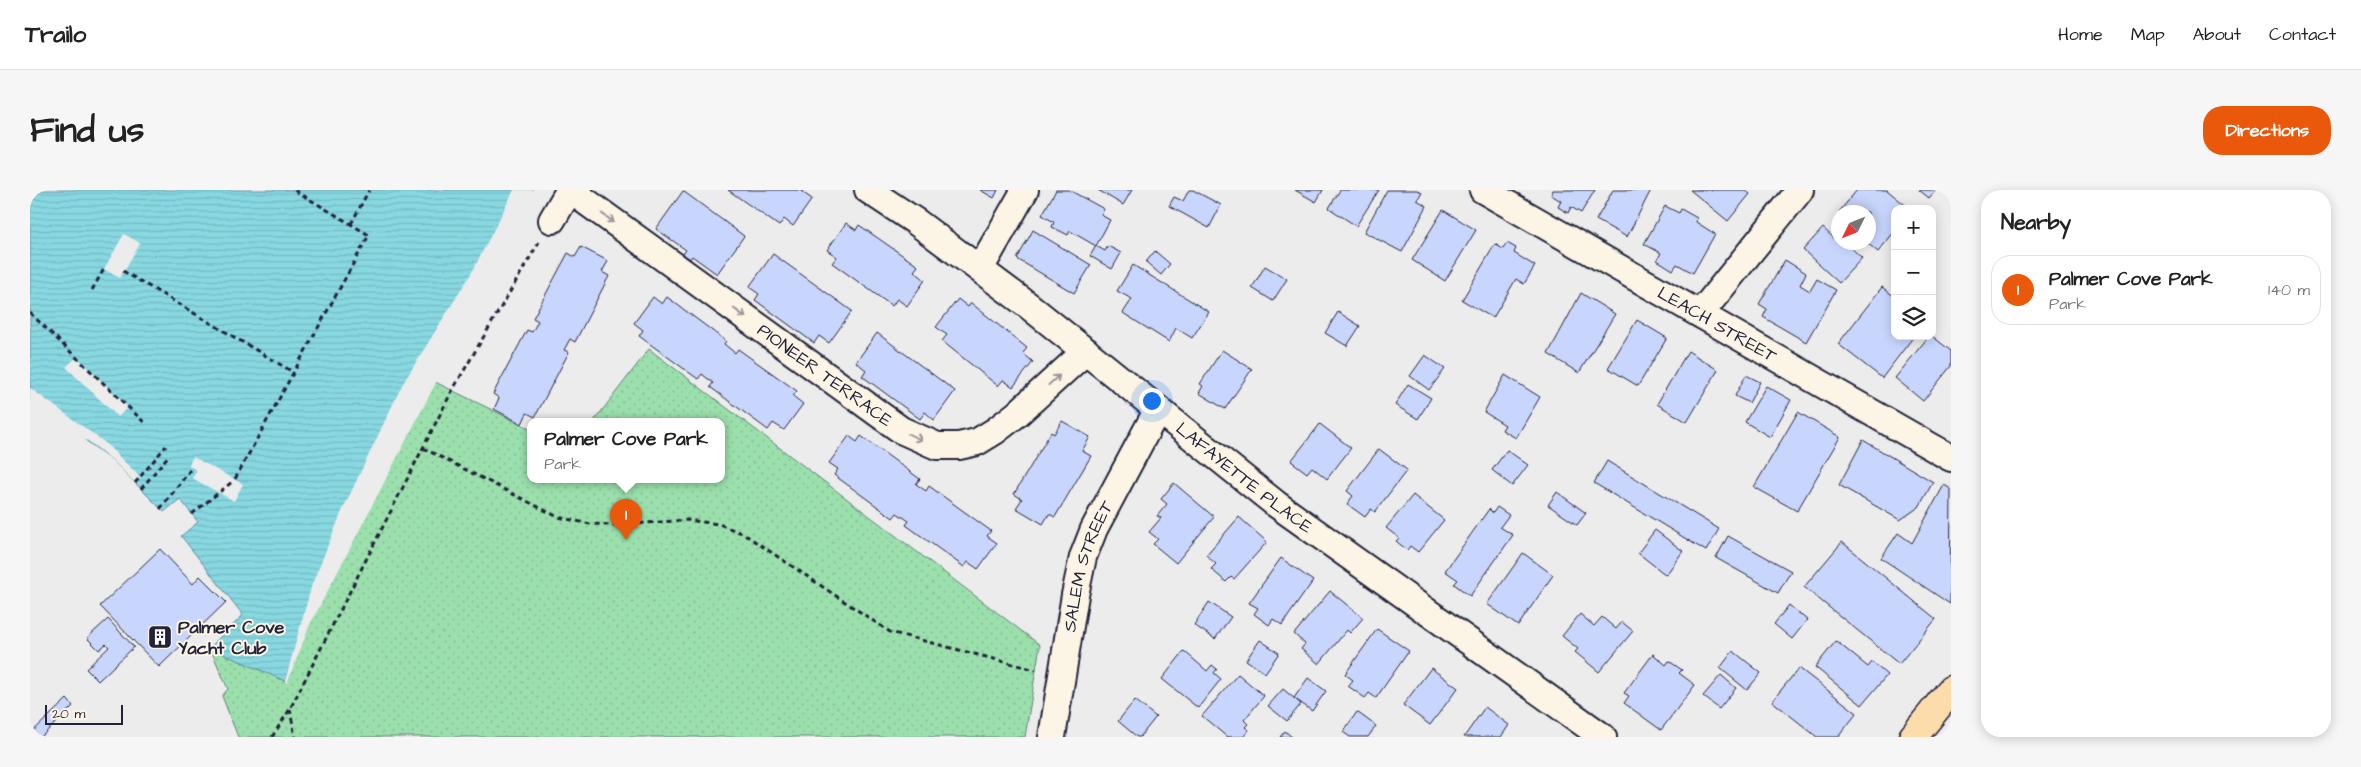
<!DOCTYPE html>
<html lang="en">
<head>
<meta charset="utf-8">
<style>
  body { margin:0; font-family:"Architects Daughter",sans-serif; background:#f6f6f6; color:#222 }
  .controls { position:absolute; right:15px; top:15px; display:grid; overflow:hidden; border-radius:10px; box-shadow:0 2px 12px #0003 }
  .controls button { width:45px; height:45px; display:grid; place-items:center; padding:0; border:0; border-bottom:1px solid #e0e0e0; background:#fff; color:#222; font:25px sans-serif }
  .compass { position:absolute; left:1801px; top:15px; width:45px; height:45px; border-radius:50%; background:#fff; box-shadow:0 2px 12px #0003; rotate:227deg }
  .scale { position:absolute; left:15px; bottom:12px; width:78px; box-sizing:border-box; padding-left:5px; border:2px solid #22223b; border-top:0; font-size:14px; line-height:18px; white-space:nowrap; color:#22223b; -webkit-text-stroke:4px #fcf5e5; paint-order:stroke }
  .you { position:absolute; left:1121px; top:210px; width:18px; height:18px; margin:-12px; border:4px solid #fff; border-radius:50%; background:#1a73e8; box-shadow:0 0 0 8px #1a73e833 }
  .badge { display:grid; place-items:center; width:32px; height:32px; border-radius:50%; background:#ea580c; color:#fff; font-size:16px; font-weight:700 }
  .pin { position:absolute; translate:-50% -41px; filter:drop-shadow(0 1px 2px #0008) }
  .pin::after { content:''; position:absolute; top:26px; width:18px; height:15px; background:inherit; clip-path:polygon(0 0,100% 0,50% 100%) }
  .popup { position:absolute; left:497px; top:228px; width:198px; height:65px; box-sizing:border-box; display:grid; place-content:center; border-radius:10px; background:#fff; filter:drop-shadow(0 1px 4px #0005); font-size:16px; white-space:nowrap; color:#767676 }
  .popup b { font-size:19px; color:#222 }
  .popup::after { content:''; position:absolute; left:50%; top:100%; margin-left:-10px; border:10px solid transparent; border-top-color:#fff }
  .list { margin:0; padding:0; list-style:none }
  h2 { display:flex; justify-content:space-between; align-items:center; height:65px; margin:0; padding:0 20px; font-size:21px }
  h2 small { font-size:16px; font-weight:400; color:#767676 }
  .list li { display:grid; grid-template-columns:32px 1fr auto; gap:15px; align-items:center; box-sizing:border-box; height:70px; margin:0 10px 10px; padding:0 10px; border:1px solid #e0e0e0; border-radius:20px }
  .list b { display:block; font-size:19px; white-space:nowrap }
  .list p { margin:0; font-size:16px; white-space:nowrap; color:#767676 }
  .list em { font-size:16px; font-style:normal; color:#767676 }
  .icon { flex:none; width:28px; height:28px; fill:none; stroke:currentColor; stroke-width:2; stroke-linecap:round; stroke-linejoin:round }
  .map { position:relative; flex:none; width:1921px; height:547px; overflow:hidden; border-radius:20px }
  header { display:flex; align-items:center; gap:30px; box-sizing:border-box; height:70px; padding:0 25px; background:#fff; border-bottom:1px solid #e0e0e0 }
  header strong { font-size:24px }
  nav { display:flex; gap:28px; margin-inline-start:auto; font-size:18px }
  .intro { display:flex; align-items:center; justify-content:space-between; box-sizing:border-box; height:120px; padding:0 30px }
  h1 { margin:0; font-size:35px }
  .button { padding:12px 22px; border-radius:20px; background:#ea580c; color:#fff; font-size:18px; font-weight:700 }
  main { display:flex; gap:30px; padding:0 30px }
  aside { flex:1; background:#fff; border-radius:20px; box-shadow:0 2px 12px #0003 }
  .map>svg:first-child { display:block }
</style>
</head>
<body>
<header>
<strong>Trailo</strong>
<nav><a>Home</a><a>Map</a><a>About</a><a>Contact</a></nav>
</header>
<div class="intro"><h1>Find us</h1><a class="button">Directions</a></div>
<main>
<div class="map">
<svg width="1921" height="547" viewBox="0 0 1921 547">
  <defs>
    <pattern id="park-dots" width="8" height="8" patternUnits="userSpaceOnUse" patternTransform="scale(1.25)"><rect width="8" height="8" fill="#9be0ac"/><path d="M2 2h.1M6 6h.1" fill="none" stroke="#85c095" stroke-width="1.8" stroke-linecap="round"/></pattern>
    <pattern id="water-rules" width="6" height="5" patternUnits="userSpaceOnUse" patternTransform="scale(1.25)"><rect width="6" height="5" fill="#88d8e1"/><path d="M0 2.5h6" fill="none" stroke="#75b9c2"/></pattern>
  </defs>
  <rect width="100%" height="100%" fill="#ececec"/>
  <filter id="ink" filterUnits="userSpaceOnUse"><feTurbulence type="fractalNoise" baseFrequency=".02" numOctaves="2"/><feDisplacementMap in="SourceGraphic" scale="10" xChannelSelector="R" yChannelSelector="G"/><feConvolveMatrix kernelMatrix="1 2 1 2 8 2 1 2 1" color-interpolation-filters="sRGB"/></filter>
  <g filter="url(#ink)">
    <path fill="url(#park-dots)" stroke="#5e8174" d="M 619,159 L 1010,455 L 995,547 L 208,547 L 192,506 L 198,499 L 180,458 L 255,491 L 277,436 L 403,191 L 501,239 L 501,289 L 691,289 L 691,231 L 564,231 Z"/>
    <path fill="url(#water-rules)" stroke="#5f8f9f" d="M 0,0 L 503,0 L 345,305 L 261,472 L 255,491 L 180,458 C 189,446 202,437 213,425 L 151,346 L 168,332 L 150,309 L 134,322 L 81,269 L 0,210 Z"/>
    <g fill="#ececec">
      <path d="M 484,0 L 506,0 L 279,437 L 257,493 L 255,491 L 282,394 L 313,319 L 372,195 L 442,82 Z"/>
      <path d="M 94,44 L 110,53 L 90,88 L 74,79 Z"/>
      <path d="M 47,167 L 98,217 L 88,227 L 36,177 Z"/>
      <path d="M 0,198 L 74,252 L 110,287 L 105,293 L 81,269 L 57,250 L 55,251 L 0,213 Z"/>
      <path d="M 163,267 L 213,294 L 204,311 L 162,288 L 167,280 L 158,276 Z"/>
    </g>
    <g fill="#c8d6fd" stroke="#22223b">
      <path d="M 698,0 L 773,0 L 772,2 L 782,9 L 763,36 L 754,29 L 749,36 Z"/>
      <path d="M 950,0 L 968,0 L 964,8 Z"/>
      <path d="M 1026,0 L 1039,0 L 1074,19 L 1071,25 L 1080,30 L 1066,56 L 1040,41 L 1038,45 L 1022,37 L 1024,32 L 1012,25 Z"/>
      <path d="M 1068,0 L 1102,0 L 1093,15 Z"/>
      <path d="M 1159,0 L 1163,0 L 1191,15 L 1179,38 L 1139,16 L 1144,7 L 1153,11 Z"/>
      <path d="M 1265,0 L 1293,0 L 1286,12 Z"/>
      <path d="M 1310,0 L 1349,0 L 1326,36 L 1299,18 Z"/>
      <path d="M 1357,0 L 1387,0 L 1392,2 L 1387,10 L 1397,16 L 1372,62 L 1334,42 Z"/>
      <path d="M 1523,0 L 1565,0 L 1551,23 L 1541,17 L 1538,23 L 1528,17 L 1531,11 L 1521,5 Z"/>
      <path d="M 1583,0 L 1621,0 L 1597,47 L 1566,30 Z"/>
      <path d="M 1660,0 L 1715,0 L 1720,4 L 1698,31 Z"/>
      <path d="M 1827,0 L 1857,0 L 1880,19 L 1865,19 L 1865,41 L 1848,62 L 1836,52 L 1838,52 L 1838,22 L 1809,22 Z"/>
      <path d="M 1889,0 L 1906,0 L 1899,8 Z"/>
      <path d="M 653,1 L 714,46 L 687,84 L 662,66 L 660,69 L 653,64 L 656,60 L 626,39 Z"/>
      <path d="M 1635,16 L 1649,23 L 1651,19 L 1667,28 L 1666,32 L 1685,44 L 1663,83 L 1647,74 L 1643,80 L 1627,70 L 1631,63 L 1614,54 Z"/>
      <path d="M 1413,20 L 1446,40 L 1415,91 L 1382,70 Z"/>
      <path d="M 816,33 L 826,40 L 829,35 L 888,76 L 884,81 L 895,90 L 877,116 L 867,109 L 862,116 L 802,73 L 807,67 L 797,60 Z"/>
      <path d="M 1793,38 L 1807,51 L 1808,49 L 1808,52 L 1815,52 L 1832,68 L 1809,93 L 1773,60 Z"/>
      <path d="M 1003,40 L 1061,75 L 1044,103 L 987,69 Z"/>
      <path d="M 1477,53 L 1486,58 L 1484,63 L 1505,76 L 1494,94 L 1486,89 L 1463,128 L 1432,110 L 1465,54 L 1473,59 Z"/>
      <path d="M 1066,56 L 1075,61 L 1078,56 L 1091,63 L 1082,79 L 1060,66 Z"/>
      <path d="M 551,57 L 578,71 L 572,82 L 579,86 L 545,152 L 540,149 L 534,160 L 539,162 L 505,227 L 497,223 L 492,234 L 464,219 L 469,208 L 463,204 L 497,140 L 502,142 L 508,131 L 503,128 L 538,63 L 545,67 Z"/>
      <path d="M 1125,61 L 1140,74 L 1131,85 L 1116,72 Z"/>
      <path d="M 743,64 L 822,121 L 799,153 L 789,146 L 784,153 L 725,110 L 729,104 L 719,97 Z"/>
      <path d="M 1755,70 L 1776,83 L 1770,95 L 1780,101 L 1787,89 L 1806,100 L 1776,152 L 1733,127 L 1737,119 L 1729,114 Z"/>
      <path d="M 1103,75 L 1179,122 L 1162,148 L 1146,138 L 1139,152 L 1093,123 L 1102,109 L 1087,101 Z"/>
      <path d="M 1235,76 L 1257,89 L 1243,111 L 1222,98 Z"/>
      <path d="M 1852,97 L 1865,107 L 1865,146 L 1884,146 L 1852,188 L 1808,154 Z"/>
      <path d="M 1551,103 L 1585,124 L 1549,183 L 1518,164 Z"/>
      <path d="M 623,107 L 632,114 L 637,107 L 696,151 L 694,154 L 705,163 L 708,159 L 767,201 L 763,206 L 773,214 L 754,240 L 743,233 L 738,240 L 680,197 L 683,193 L 672,184 L 668,189 L 609,146 L 613,140 L 604,133 Z"/>
      <path d="M 928,109 L 938,117 L 941,113 L 997,158 L 993,163 L 1003,172 L 983,197 L 973,190 L 968,196 L 912,151 L 917,145 L 906,137 Z"/>
      <path d="M 1308,122 L 1330,136 L 1317,156 L 1295,143 Z"/>
      <path d="M 1607,130 L 1637,148 L 1608,196 L 1578,178 Z"/>
      <path d="M 847,143 L 925,201 L 904,230 L 895,222 L 890,229 L 832,186 L 836,180 L 826,172 Z"/>
      <path d="M 1899,146 L 1902,146 L 1921,161 L 1921,176 L 1893,211 L 1865,188 Z"/>
      <path d="M 1192,160 L 1222,179 L 1195,219 L 1169,203 L 1173,196 L 1170,194 Z"/>
      <path d="M 1658,161 L 1688,180 L 1657,232 L 1627,214 Z"/>
      <path d="M 1395,165 L 1415,179 L 1399,200 L 1380,186 Z"/>
      <path d="M 1475,185 L 1510,207 L 1486,248 L 1472,240 L 1475,235 L 1454,222 Z"/>
      <path d="M 1716,185 L 1730,192 L 1719,213 L 1705,206 Z"/>
      <path d="M 1378,194 L 1401,208 L 1388,229 L 1365,215 Z"/>
      <path d="M 1736,196 L 1761,210 L 1740,247 L 1715,232 Z"/>
      <path d="M 1768,222 L 1810,247 L 1767,321 L 1724,297 Z"/>
      <path d="M 1032,231 L 1060,247 L 1052,261 L 1061,266 L 1025,327 L 1019,324 L 1013,334 L 986,318 L 992,309 L 984,304 L 1021,242 L 1024,244 Z"/>
      <path d="M 1290,234 L 1321,258 L 1297,289 L 1282,277 L 1277,283 L 1261,271 Z"/>
      <path d="M 819,246 L 827,252 L 831,246 L 890,289 L 886,294 L 896,301 L 899,296 L 961,341 L 957,346 L 967,353 L 948,379 L 938,372 L 934,377 L 876,335 L 879,331 L 867,323 L 863,328 L 804,285 L 808,279 L 799,273 Z"/>
      <path d="M 1833,250 L 1903,292 L 1889,317 L 1870,330 L 1809,295 Z"/>
      <path d="M 1349,259 L 1377,280 L 1345,322 L 1341,319 L 1335,327 L 1317,314 L 1323,306 L 1317,301 Z"/>
      <path d="M 1477,260 L 1498,275 L 1482,296 L 1462,280 Z"/>
      <path d="M 1577,271 L 1689,339 L 1676,361 L 1564,293 Z"/>
      <path d="M 1144,293 L 1184,327 L 1146,373 L 1123,354 L 1128,349 L 1119,342 L 1131,328 L 1127,326 L 1137,314 L 1131,309 Z"/>
      <path d="M 1914,295 L 1921,299 L 1920,414 L 1851,368 L 1868,343 L 1882,353 Z"/>
      <path d="M 1527,302 L 1556,323 L 1547,335 L 1518,315 Z"/>
      <path d="M 1383,305 L 1414,330 L 1388,362 L 1380,356 L 1377,360 L 1366,351 L 1369,348 L 1356,338 Z"/>
      <path d="M 1467,317 L 1479,325 L 1470,337 L 1483,345 L 1440,406 L 1424,394 L 1428,390 L 1415,381 L 1459,319 L 1463,323 Z"/>
      <path d="M 1209,327 L 1237,352 L 1204,389 L 1201,387 L 1196,392 L 1181,379 L 1186,374 L 1176,365 Z"/>
      <path d="M 1625,340 L 1653,361 L 1636,385 L 1608,363 Z"/>
      <path d="M 1698,346 L 1761,381 L 1748,403 L 1686,368 Z"/>
      <path d="M 1812,352 L 1906,429 L 1869,474 L 1774,397 Z"/>
      <path d="M 130,359 L 163,394 L 170,386 L 196,412 L 129,477 L 70,416 Z"/>
      <path d="M 1493,363 L 1523,385 L 1488,436 L 1457,414 Z"/>
      <path d="M 1251,368 L 1283,391 L 1252,435 L 1243,429 L 1239,435 L 1224,424 L 1228,418 L 1219,413 Z"/>
      <path d="M 1300,401 L 1333,428 L 1320,443 L 1317,440 L 1289,474 L 1271,459 L 1275,454 L 1264,444 Z"/>
      <path d="M 1179,412 L 1201,427 L 1185,449 L 1164,435 Z"/>
      <path d="M 1759,415 L 1777,430 L 1762,449 L 1744,434 Z"/>
      <path d="M 1550,424 L 1564,436 L 1572,427 L 1586,439 L 1592,432 L 1603,441 L 1569,482 L 1545,462 L 1548,459 L 1532,446 Z"/>
      <path d="M 78,429 L 104,457 L 68,491 L 56,479 L 79,457 L 76,454 L 69,460 L 57,448 Z"/>
      <path d="M 1347,439 L 1379,461 L 1346,508 L 1339,503 L 1335,508 L 1318,496 L 1323,490 L 1315,484 Z"/>
      <path d="M 1230,450 L 1249,463 L 1235,483 L 1216,470 Z"/>
      <path d="M 1806,451 L 1838,477 L 1842,472 L 1857,485 L 1832,515 L 1785,477 Z"/>
      <path d="M 1154,461 L 1177,481 L 1182,475 L 1187,479 L 1184,483 L 1191,489 L 1168,518 L 1132,489 Z"/>
      <path d="M 1703,461 L 1731,483 L 1717,500 L 1690,478 Z"/>
      <path d="M 1623,464 L 1636,475 L 1639,471 L 1652,480 L 1649,483 L 1665,495 L 1631,540 L 1594,513 L 1599,506 L 1594,503 Z"/>
      <path d="M 1401,478 L 1428,498 L 1400,535 L 1373,515 Z"/>
      <path d="M 1769,478 L 1827,523 L 1808,547 L 1787,547 L 1742,511 Z"/>
      <path d="M 1208,484 L 1234,506 L 1214,530 L 1218,534 L 1215,537 L 1219,540 L 1213,547 L 1197,547 L 1172,526 Z"/>
      <path d="M 1691,485 L 1706,498 L 1689,519 L 1673,506 Z"/>
      <path d="M 1278,488 L 1296,501 L 1282,521 L 1264,508 Z"/>
      <path d="M 1253,499 L 1271,514 L 1257,531 L 1238,516 Z"/>
      <path d="M 37,509 L 43,516 L 11,547 L 0,547 L 0,544 Z"/>
      <path d="M 1105,510 L 1126,527 L 1110,547 L 1107,547 L 1088,531 Z"/>
      <path d="M 1455,517 L 1479,535 L 1471,547 L 1434,547 Z"/>
      <path d="M 1327,522 L 1346,536 L 1338,547 L 1320,547 L 1313,542 Z"/>
      <path d="M 1255,541 L 1262,547 L 1250,547 Z"/>
    </g>
    <g fill="none" stroke-linecap="round" stroke-linejoin="round">
      <defs>
        <g id="minor">
          <path id="s1" d="M 540,0 L 871,240 L 907,256 L 929,256 L 947,252 L 965,241 L 987,224 L 1056,161"/>
          <path id="s2" d="M 838,0 L 885,31 L 999,116 L 1246,314 L 1573,547"/>
          <path id="s3" d="M 1453,0 L 1921,268"/>
          <path d="M 522,30 L 539,1"/>
          <path d="M 950,79 L 995,0"/>
          <path d="M 1670,124 L 1770,0"/>
          <path id="s4" d="M 1022,547 L 1045,405 L 1053,367 L 1064,339 L 1128,219"/>
        </g>
        <path id="highway" d="M 1883,547 L 1921,500"/>
      </defs>
      <use href="#minor" stroke="#22223b" stroke-width="30"/>
      <use href="#highway" stroke="#22223b" stroke-width="31"/>
      <g stroke="#22223b" stroke-width="3" stroke-dasharray="5 4" stroke-linecap="butt">
        <path d="M 321,34 L 339,0"/>
        <path d="M 93,81 L 263,182"/>
        <path d="M 62,100 L 74,79"/>
        <path d="M 0,123 L 117,235"/>
        <path d="M 393,258 L 528,327 L 560,334 L 589,335 L 657,330 L 689,334 L 714,344 L 860,442 L 1006,480"/>
        <path d="M 205,289 L 339,45 L 264,0"/>
        <path d="M 105,293 L 136,256"/>
        <path d="M 111,299 L 139,265"/>
        <path d="M 130,319 L 160,280"/>
        <path d="M 162,324 L 202,292"/>
        <path d="M 260,519 L 265,547"/>
        <path d="M 242,547 L 260,519 L 422,201 L 509,52"/>
      </g>
      <use href="#minor" stroke="#fcf5e5" stroke-width="26"/>
      <use href="#highway" stroke="#fddcac" stroke-width="28"/>
    </g>
    <defs><path id="oneway-shaft" d="M-6 0H5M1.5-3L5.5 0L1.5 3" fill="none" stroke-width="1.6" stroke-linecap="round" stroke-linejoin="round" transform="scale(1.25)"/></defs>
    <g stroke="#9a9698">
      <use href="#oneway-shaft" transform="translate(578 28) rotate(36)"/>
      <use href="#oneway-shaft" transform="translate(710 123) rotate(36)"/>
      <use href="#oneway-shaft" transform="translate(1024 190) rotate(-42)"/>
      <use href="#oneway-shaft" transform="translate(885 247) rotate(24)"/>
    </g>
  </g>
  <defs>
    <symbol id="building-square" viewBox="-11 -11 22 22"><rect x="-9" y="-9" width="18" height="18" rx="4" fill="#22223b" stroke="#fcf5e5"/><path d="M-4-6H4V6H1V3H-1V6H-4ZM-2.5-4.3h1.7v1.8h-1.7ZM.8-4.3h1.7v1.8H.8ZM-2.5-1h1.7V.8h-1.7ZM.8-1h1.7V.8H.8Z" fill="#fff"/></symbol>
  </defs>
  <g fill-rule="evenodd">
    <use href="#building-square" x="116" y="433" width="28" height="28"/>
  </g>
  <g text-anchor="middle" stroke-width="4" stroke-linejoin="round" paint-order="stroke">
    <g font-size="18" fill="#22223b" stroke="#fcf5e5">
      <text dy="6" stroke="none"><textPath href="#s3" startOffset="270">LEACH STREET</textPath></text>
      <text dy="6" stroke="none"><textPath href="#s1" startOffset="315">PIONEER TERRACE</textPath></text>
      <text dy="6" stroke="none"><textPath href="#s2" startOffset="474">LAFAYETTE PLACE</textPath></text>
      <text dy="6" stroke="none"><textPath href="#s4" startOffset="175">SALEM STREET</textPath></text>
    </g>
    <g font-size="18" font-weight="bold" fill="#22223b" stroke="#fcf5e5" text-anchor="start">
      <text x="148" y="443">Palmer Cove<tspan x="148" dy="21">Yacht Club</tspan></text>
    </g>
  </g>
</svg>
<div class="controls">
<button>+</button>
<button>−</button>
<button><svg class="icon" aria-label="layers" viewBox="0 0 24 24"><path d="M12 4l9 5-9 5-9-5zM3 14l9 5 9-5"/></svg></button>
</div>
<svg class="compass" viewBox="-18 -18 36 36"><path d="M0-13l5 13h-10z" fill="#e53935"/><path d="M0 13l5-13h-10z" fill="#767676"/></svg>
<div class="scale">20 m</div>
<div class="you"></div>
<div class="pin badge" style="left:596px;top:350px">1</div>
<div class="popup"><b>Palmer Cove Park</b>Park</div>
</div>
<aside>
<h2>Nearby<small></small></h2>
<ul class="list">
<li><span class="badge">1</span><div><b>Palmer Cove Park</b><p>Park</p></div><em>140 m</em></li>
</ul>
</aside>
</main>
</body>
</html>
